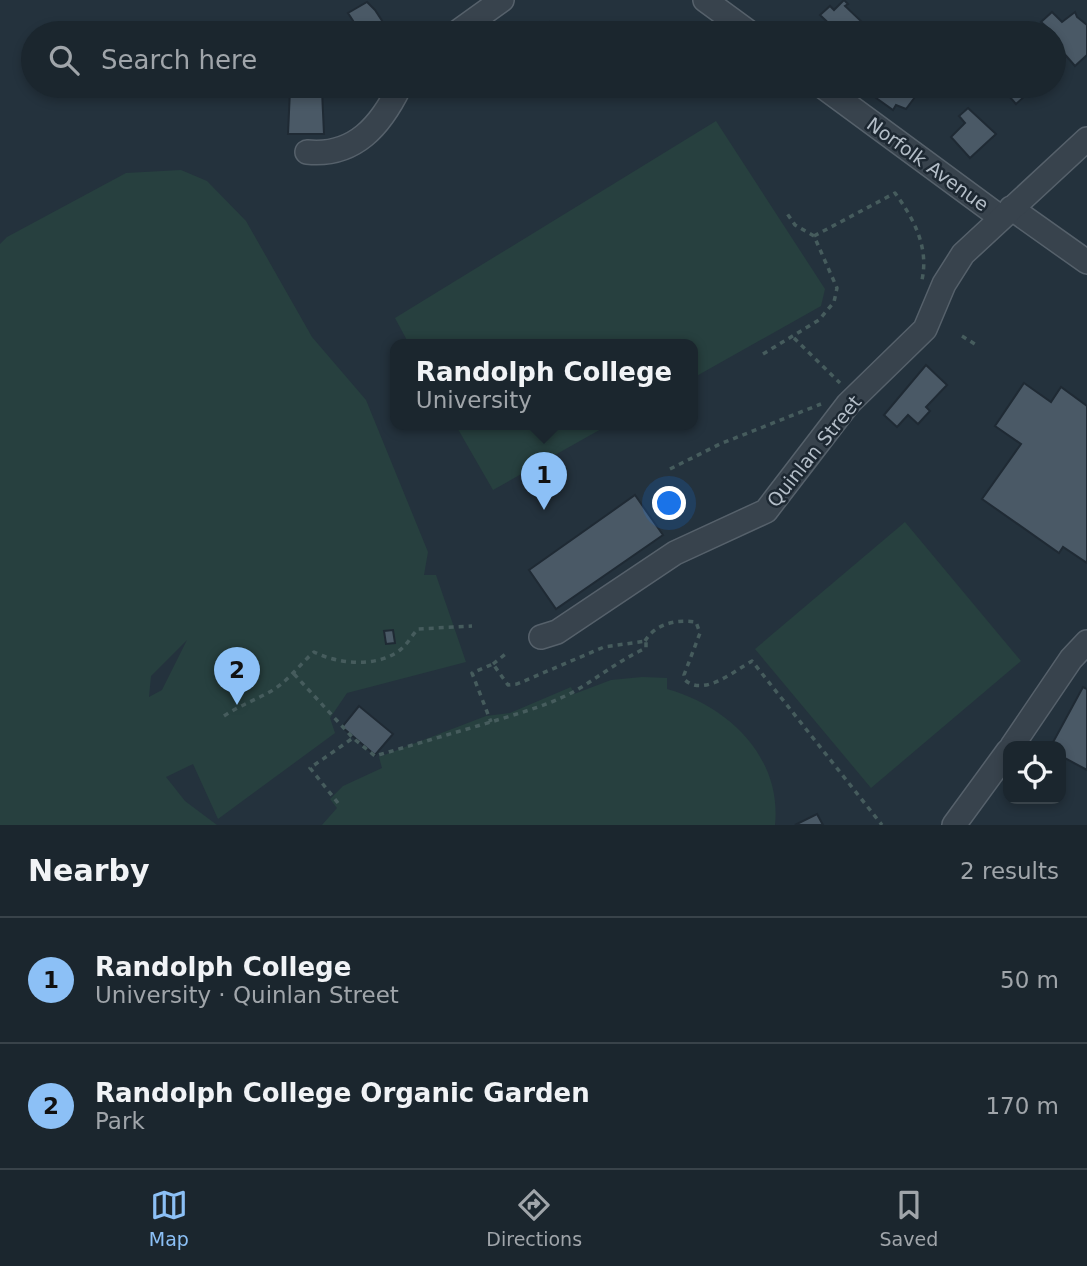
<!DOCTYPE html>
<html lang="en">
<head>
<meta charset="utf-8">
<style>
  body { margin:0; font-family:"DejaVu Sans",sans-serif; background:#28323a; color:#f1f3f6 }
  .controls { position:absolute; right:21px; bottom:21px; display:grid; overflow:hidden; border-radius:14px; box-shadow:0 4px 10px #0003 }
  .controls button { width:63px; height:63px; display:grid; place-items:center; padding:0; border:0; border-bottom:2px solid #39434a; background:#1b262e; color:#f1f3f6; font:35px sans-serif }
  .you { position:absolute; left:670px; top:504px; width:24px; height:24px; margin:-18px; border:5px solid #fff; border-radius:50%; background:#1a73e8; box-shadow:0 0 0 10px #1a73e833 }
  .badge { display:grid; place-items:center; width:46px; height:46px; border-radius:50%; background:#8cc0f6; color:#111; font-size:23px; font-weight:700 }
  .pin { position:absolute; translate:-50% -58px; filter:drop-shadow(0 2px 4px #0008) }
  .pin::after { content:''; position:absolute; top:37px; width:24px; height:21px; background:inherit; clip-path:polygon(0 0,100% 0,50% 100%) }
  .popup { position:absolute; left:390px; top:339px; width:308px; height:91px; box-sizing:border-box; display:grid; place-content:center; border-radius:14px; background:#1b262e; filter:drop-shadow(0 2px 5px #0005); font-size:23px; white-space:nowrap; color:#a0a5aa }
  .popup b { font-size:26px; color:#f1f3f6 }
  .popup::after { content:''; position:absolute; left:50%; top:100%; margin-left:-14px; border:14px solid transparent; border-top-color:#1b262e }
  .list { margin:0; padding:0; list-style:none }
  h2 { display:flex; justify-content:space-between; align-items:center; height:91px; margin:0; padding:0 28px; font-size:30px }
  h2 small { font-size:23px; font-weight:400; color:#a0a5aa }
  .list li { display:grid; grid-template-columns:46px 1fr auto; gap:21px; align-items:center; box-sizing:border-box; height:126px; padding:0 28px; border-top:2px solid #39434a }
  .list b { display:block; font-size:26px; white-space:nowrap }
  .list p { margin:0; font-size:23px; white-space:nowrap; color:#a0a5aa }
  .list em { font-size:23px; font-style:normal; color:#a0a5aa }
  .icon { flex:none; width:38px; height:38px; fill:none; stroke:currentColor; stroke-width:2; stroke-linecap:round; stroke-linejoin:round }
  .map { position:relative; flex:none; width:1087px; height:825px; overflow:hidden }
  .search { position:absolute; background:#1b262e; box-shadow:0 4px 10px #0003; left:21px; right:21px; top:21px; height:77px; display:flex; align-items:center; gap:18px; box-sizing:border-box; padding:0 24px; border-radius:38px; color:#a0a5aa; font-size:26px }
  .sheet { height:343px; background:#1b262e }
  nav { display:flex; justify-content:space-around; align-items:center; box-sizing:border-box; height:98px; border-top:2px solid #39434a; background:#1b262e; font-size:19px; color:#a0a5aa }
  nav a { display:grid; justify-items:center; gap:4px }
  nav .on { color:#8cc0f6 }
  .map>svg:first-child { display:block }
</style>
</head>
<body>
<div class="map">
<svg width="1087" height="825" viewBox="0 0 1087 825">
  <rect width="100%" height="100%" fill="#24323d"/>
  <g fill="#27403f" fill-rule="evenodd">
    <path d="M 716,121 L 825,289 L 821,306 L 693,378 L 693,344 L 409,344 L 395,318 Z"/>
    <path d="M 181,170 L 207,181 L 246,221 L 312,337 L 366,400 L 428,552 L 424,575 L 436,575 L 466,662 L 347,693 L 330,718 L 335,733 L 218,819 L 193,764 L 166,777 L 185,801 L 217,825 L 0,825 L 0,244 L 7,237 L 126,173 ZM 187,640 L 162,690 L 149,697 L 151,676 Z"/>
    <path d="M 455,424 L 610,424 L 493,490 Z"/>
    <path d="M 905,522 L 1021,661 L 871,788 L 755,649 Z"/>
    <path d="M 642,677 L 667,678 L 667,689 C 728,706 782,757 775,825 L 322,825 L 337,808 L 330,799 L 343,786 L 382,768 L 379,757 L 486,716 L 510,713 L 571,687 L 574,694 L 611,680 Z"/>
  </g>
  <g fill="#4a5966" stroke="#1f2a34" stroke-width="2">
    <path d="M 844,0 L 848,4 L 845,6 L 863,23 L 854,33 L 839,33 L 820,15 L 830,6 L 834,10 Z"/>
    <path d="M 367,2 L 375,10 L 390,33 L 361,33 L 348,13 Z"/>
    <path d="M 1052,12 L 1062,22 L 1075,12 L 1077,17 L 1087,25 L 1087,55 L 1075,66 L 1054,42 L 1056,40 L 1054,33 L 1041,22 Z"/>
    <path d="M 549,22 L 556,33 L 520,33 L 526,30 L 528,33 Z"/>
    <path d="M 475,86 L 490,86 L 480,93 Z"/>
    <path d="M 879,86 L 902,86 L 915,97 L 906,109 L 896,105 L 893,110 L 872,95 Z"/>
    <path d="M 1000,86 L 1036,86 L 1016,104 Z"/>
    <path d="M 290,90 L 322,91 L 324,134 L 288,134 Z"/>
    <path d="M 968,108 L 996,134 L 970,158 L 951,137 L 965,123 L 959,116 Z"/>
    <path d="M 926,365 L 947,385 L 926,407 L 930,411 L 918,424 L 908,415 L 897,427 L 884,415 Z"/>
    <path d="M 1024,383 L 1051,402 L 1061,387 L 1087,406 L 1087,563 L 1063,547 L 1059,553 L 982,499 L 1021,444 L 995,426 Z"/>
    <path d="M 635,495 L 663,535 L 556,609 L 529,570 Z"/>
    <path d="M 393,630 L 395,643 L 386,644 L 384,631 Z"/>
    <path d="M 1083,687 L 1087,689 L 1087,770 L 1061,756 L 1061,746 L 1051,746 Z"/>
    <path d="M 359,706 L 393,734 L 375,755 L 342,727 Z"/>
    <path d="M 817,814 L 823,825 L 795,825 Z"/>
  </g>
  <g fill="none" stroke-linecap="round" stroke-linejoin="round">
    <defs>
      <g id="minor">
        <path d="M 705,0 L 750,33"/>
        <path d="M 456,33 L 502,0"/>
        <path d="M 822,86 L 1000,217"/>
        <path d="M 307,152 C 355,157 381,125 400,86"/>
        <path d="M 1011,208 L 1087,262"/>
        <path d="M 541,637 L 557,632 L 675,553 L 766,511 L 848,404 L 925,329 L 944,284 L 963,254 L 1087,139"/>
        <path d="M 1012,746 L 1071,659 L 1087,642"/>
        <path d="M 954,825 L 1008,751"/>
      </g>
    </defs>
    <use href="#minor" stroke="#56616b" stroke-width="26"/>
    <g stroke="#465c5d" stroke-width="3.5" stroke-dasharray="5 5" stroke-linecap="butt">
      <path d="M 814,236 L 895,193 C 914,219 929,247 922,280"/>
      <path d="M 962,336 L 978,346"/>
      <path d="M 794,338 L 840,383"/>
      <path d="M 763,354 L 819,320 L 834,302 L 837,288 L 814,236 L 795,225 L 786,212"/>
      <path d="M 670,469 L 720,444 L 821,404"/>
      <path d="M 645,641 C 655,624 676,619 696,622 L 700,633 L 684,675 L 685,680 C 704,697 734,671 752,661 L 882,825"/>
      <path d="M 493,664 L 508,652"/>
      <path d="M 294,674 L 353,738"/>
      <path d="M 224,716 C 240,705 258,699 273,690 C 290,679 300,664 314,652 C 338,664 377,668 400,650 C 407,645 412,635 418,629 L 472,626"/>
      <path d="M 338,803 L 310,768 L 353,738 L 375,756 L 491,722 C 519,713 554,704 580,688 C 603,674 620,660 646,648 L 646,641 L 604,647 L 517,684 L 508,685 L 493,664 L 472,673 L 491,722"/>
    </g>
    <use href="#minor" stroke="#38434d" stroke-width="23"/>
  </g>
  <g text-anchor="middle" stroke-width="5" stroke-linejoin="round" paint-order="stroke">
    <g font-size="19" fill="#b4bec8" stroke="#1d2832">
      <text transform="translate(928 164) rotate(36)" y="7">Norfolk Avenue</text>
      <text transform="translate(814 451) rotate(-51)" y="7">Quinlan Street</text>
    </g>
  </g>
</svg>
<div class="controls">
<button><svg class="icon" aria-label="locate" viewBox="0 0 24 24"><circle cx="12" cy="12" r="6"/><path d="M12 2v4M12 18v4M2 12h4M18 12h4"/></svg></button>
</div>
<div class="you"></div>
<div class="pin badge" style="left:544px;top:510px">1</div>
<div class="popup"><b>Randolph College</b>University</div>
<div class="pin badge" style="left:237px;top:705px">2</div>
<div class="search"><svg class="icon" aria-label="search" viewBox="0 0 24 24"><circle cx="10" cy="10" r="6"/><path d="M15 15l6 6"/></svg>Search here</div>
</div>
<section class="sheet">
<h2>Nearby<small>2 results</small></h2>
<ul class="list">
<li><span class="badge">1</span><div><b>Randolph College</b><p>University · Quinlan Street</p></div><em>50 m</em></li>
<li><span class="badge">2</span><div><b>Randolph College Organic Garden</b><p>Park</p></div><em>170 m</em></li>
</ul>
</section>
<nav>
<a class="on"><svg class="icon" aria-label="map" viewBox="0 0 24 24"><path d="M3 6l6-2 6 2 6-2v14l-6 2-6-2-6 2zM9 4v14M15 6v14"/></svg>Map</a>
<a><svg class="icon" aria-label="directions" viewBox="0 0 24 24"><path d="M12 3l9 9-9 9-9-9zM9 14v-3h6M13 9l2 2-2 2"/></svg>Directions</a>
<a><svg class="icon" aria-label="saved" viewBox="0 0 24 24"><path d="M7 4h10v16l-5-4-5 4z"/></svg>Saved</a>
</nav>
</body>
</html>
